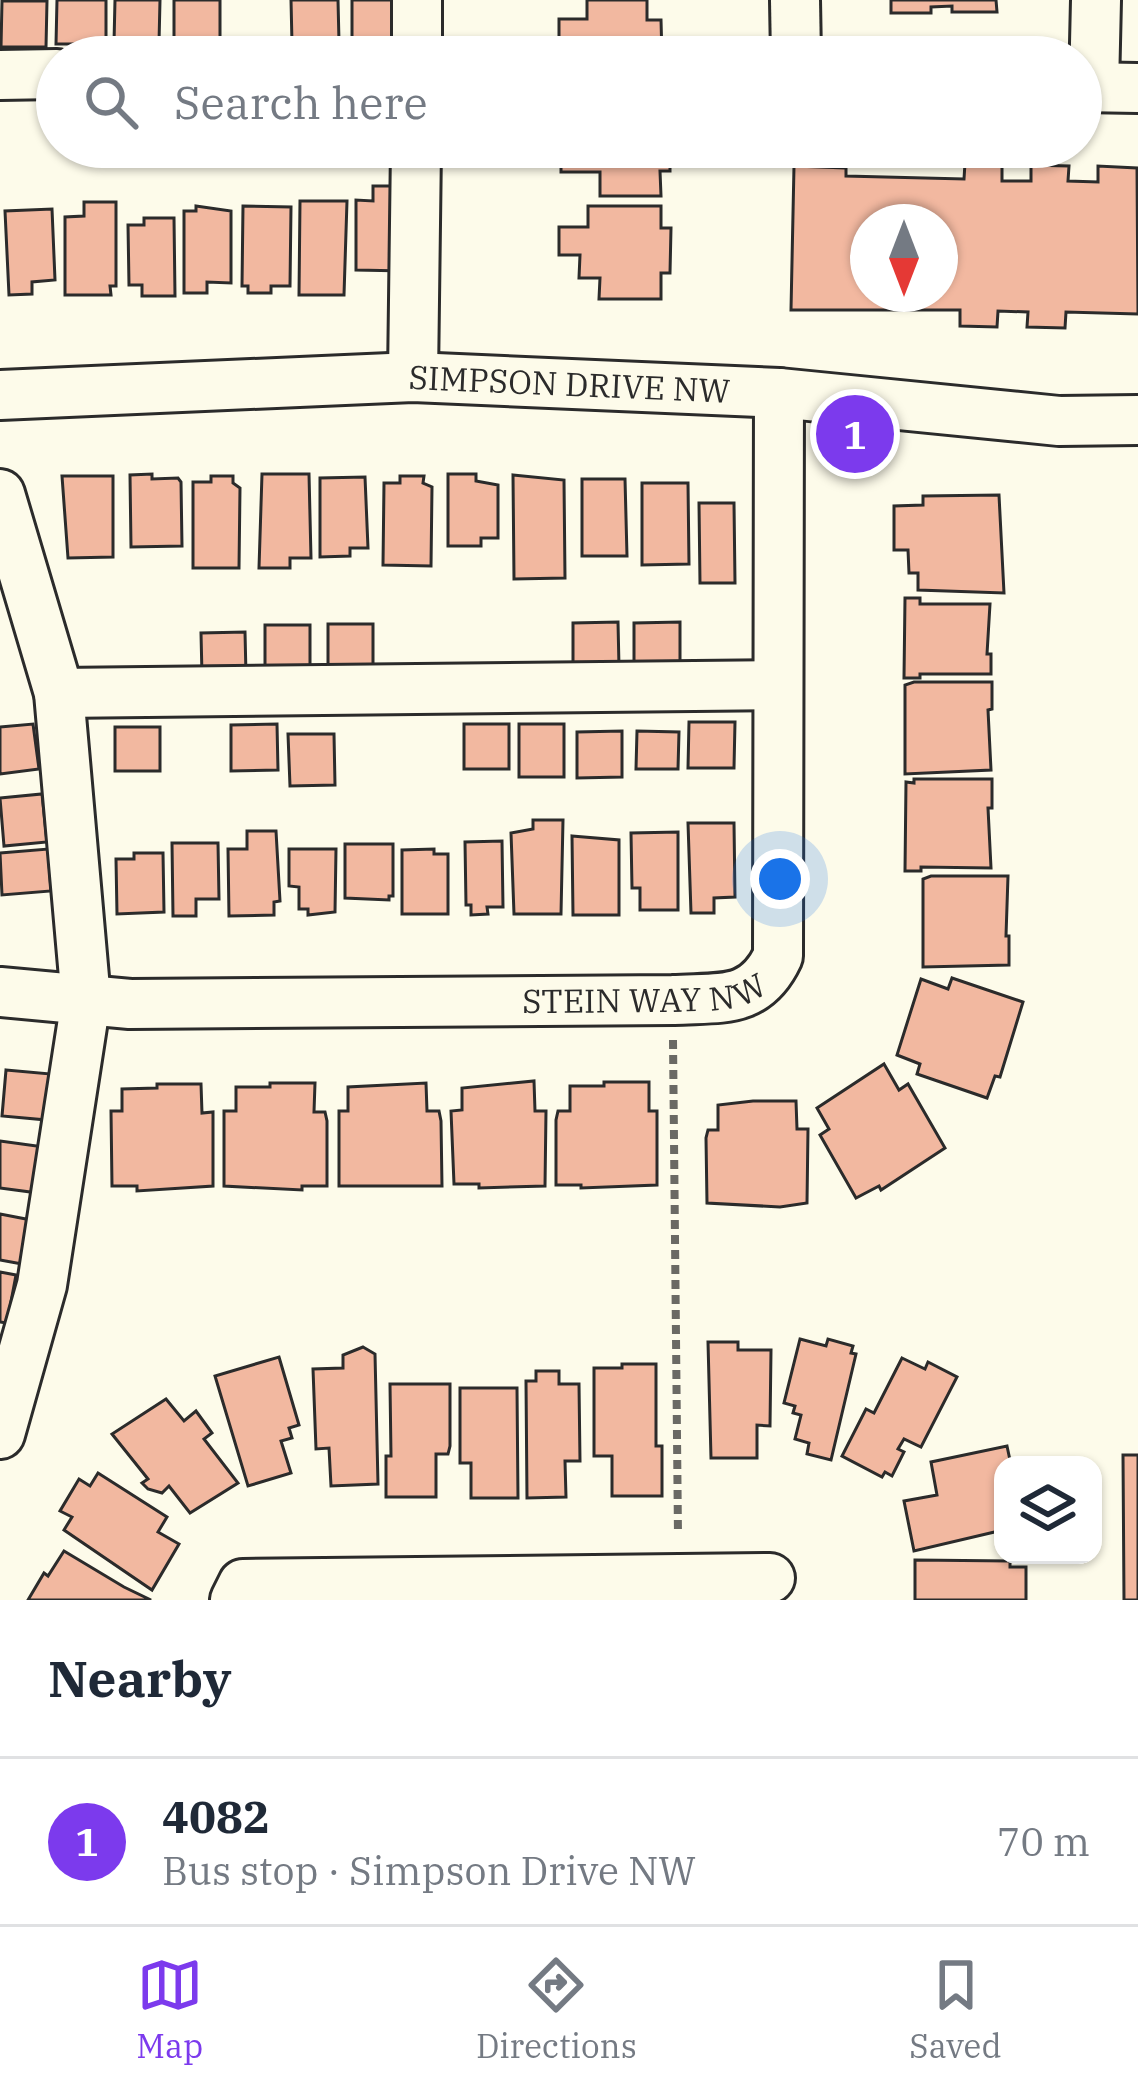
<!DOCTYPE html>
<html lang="en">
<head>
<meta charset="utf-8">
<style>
  body { margin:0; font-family:"IBM Plex Serif",serif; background:#f6f6f7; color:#1f2937 }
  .controls { position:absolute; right:36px; bottom:36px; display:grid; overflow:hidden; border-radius:24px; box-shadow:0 3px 9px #0004 }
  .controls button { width:108px; height:108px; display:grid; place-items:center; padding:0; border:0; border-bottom:3px solid #e0e1e3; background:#fff; color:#1f2937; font:60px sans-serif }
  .compass { position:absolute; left:850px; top:204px; width:108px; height:108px; border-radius:50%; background:#fff; box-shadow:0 3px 9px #0004; rotate:180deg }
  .you { position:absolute; left:780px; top:879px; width:42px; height:42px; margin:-30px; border:9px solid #fff; border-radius:50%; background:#1a73e8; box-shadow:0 0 0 18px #1a73e833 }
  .badge { display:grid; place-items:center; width:78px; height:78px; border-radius:50%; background:#7c3aed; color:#fff; font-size:39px; font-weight:700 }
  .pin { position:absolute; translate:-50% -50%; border:6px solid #fff; box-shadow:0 3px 12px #0006 }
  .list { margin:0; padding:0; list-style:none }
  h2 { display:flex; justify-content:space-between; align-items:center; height:156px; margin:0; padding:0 48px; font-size:51px }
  h2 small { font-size:39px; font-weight:400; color:#747a83 }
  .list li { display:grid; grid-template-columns:78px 1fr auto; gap:36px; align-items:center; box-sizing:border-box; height:168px; padding:0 48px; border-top:3px solid #e0e1e3 }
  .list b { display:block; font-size:45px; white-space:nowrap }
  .list p { margin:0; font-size:39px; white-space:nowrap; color:#747a83 }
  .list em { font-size:39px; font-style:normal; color:#747a83 }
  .icon { flex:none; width:66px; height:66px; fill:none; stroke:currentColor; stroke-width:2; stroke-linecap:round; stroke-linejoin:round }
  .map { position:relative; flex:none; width:1138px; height:1600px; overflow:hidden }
  .search { position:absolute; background:#fff; box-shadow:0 3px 9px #0004; left:36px; right:36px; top:36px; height:132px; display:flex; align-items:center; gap:30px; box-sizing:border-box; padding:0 42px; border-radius:66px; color:#747a83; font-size:45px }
  .sheet { height:324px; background:#fff }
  nav { display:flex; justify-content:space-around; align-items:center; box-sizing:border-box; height:168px; border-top:3px solid #e0e1e3; background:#fff; font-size:33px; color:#747a83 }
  nav a { display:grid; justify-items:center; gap:6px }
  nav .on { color:#7c3aed }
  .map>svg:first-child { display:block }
</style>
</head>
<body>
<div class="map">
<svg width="1138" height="1600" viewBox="0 0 1138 1600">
  <rect width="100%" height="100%" fill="#fdfbea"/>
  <g fill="#f2b8a0" stroke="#2b2b2b" stroke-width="3" fill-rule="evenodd">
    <path d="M 57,0 L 106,0 L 106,44 L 56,44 Z"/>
    <path d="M 115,0 L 160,0 L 159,43 L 114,43 Z"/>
    <rect x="174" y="0" width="46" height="43"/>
    <path d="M 291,0 L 338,0 L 339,42 L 292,43 Z"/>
    <rect x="352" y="0" width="47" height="42"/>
    <path d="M 587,0 L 647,0 L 647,20 L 661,20 L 662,57 L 559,57 L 559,19 L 587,19 Z"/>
    <path d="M 891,0 L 996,0 L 997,12 L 952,12 L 952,6 L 931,7 L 931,13 L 891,13 Z"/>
    <path d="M 2,1 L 47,1 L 46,47 L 1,47 Z"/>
    <path d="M 561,147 L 670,147 L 670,171 L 660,171 L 661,196 L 600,196 L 600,172 L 561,172 Z"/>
    <path d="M 965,163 L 1002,163 L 1002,181 L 1031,181 L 1031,165 L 1069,166 L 1068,181 L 1098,182 L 1098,166 L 1137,168 L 1138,314 L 1066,312 L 1065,328 L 1027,327 L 1028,312 L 998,311 L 997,327 L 960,326 L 960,310 L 791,310 L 794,166 L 846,168 L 846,176 L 964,179 ZM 868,222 L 940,222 L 940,294 L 868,294 Z"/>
    <path d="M 373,186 L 404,186 L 405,271 L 356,270 L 356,200 L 373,201 Z"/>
    <path d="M 300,201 L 347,201 L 344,295 L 299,295 Z"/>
    <path d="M 84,202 L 116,202 L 116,286 L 110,286 L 111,295 L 65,295 L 65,217 L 84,216 Z"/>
    <path d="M 196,206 L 231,211 L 231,283 L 207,282 L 207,293 L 184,293 L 184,211 L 196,211 Z"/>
    <path d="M 243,206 L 291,207 L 290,286 L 271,286 L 271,293 L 248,293 L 248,286 L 242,286 Z"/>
    <path d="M 588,206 L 661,206 L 661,228 L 671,228 L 670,273 L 661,273 L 661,299 L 599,299 L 600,278 L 579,278 L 580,255 L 559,255 L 559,227 L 588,227 Z"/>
    <path d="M 52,209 L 55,280 L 32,282 L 32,294 L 9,295 L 5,211 Z"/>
    <path d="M 144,218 L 174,218 L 175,296 L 142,296 L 142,285 L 129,285 L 128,225 L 144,225 Z"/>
    <path d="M 152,474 L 152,479 L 178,478 L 181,482 L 182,546 L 131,547 L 130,475 Z"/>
    <path d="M 262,474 L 309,474 L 311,558 L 290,558 L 290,568 L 259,568 Z"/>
    <path d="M 448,474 L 476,474 L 476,481 L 498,485 L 498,538 L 481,538 L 481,546 L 448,546 Z"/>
    <path d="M 513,475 L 564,480 L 565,578 L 514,579 Z"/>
    <path d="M 62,476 L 113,476 L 113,557 L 68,558 Z"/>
    <path d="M 211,476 L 233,476 L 233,483 L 240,488 L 239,568 L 193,568 L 193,482 L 211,482 Z"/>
    <path d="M 400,476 L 424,476 L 423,483 L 432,487 L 431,566 L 383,565 L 384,483 L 400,483 Z"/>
    <path d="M 365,477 L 368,548 L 350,548 L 350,556 L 320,557 L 320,478 Z"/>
    <path d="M 582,479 L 625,479 L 627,556 L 582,556 Z"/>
    <path d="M 642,483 L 688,483 L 689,564 L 642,565 Z"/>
    <path d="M 999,495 L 1004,593 L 918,590 L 918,573 L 909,573 L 908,550 L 894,550 L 894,506 L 923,505 L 923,496 Z"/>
    <path d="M 699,503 L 734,503 L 735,583 L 700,583 Z"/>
    <path d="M 905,598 L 920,598 L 920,604 L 990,604 L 987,654 L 991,654 L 991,674 L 920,674 L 920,678 L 904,678 Z"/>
    <path d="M 618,622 L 619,667 L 573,668 L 573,623 Z"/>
    <path d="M 680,622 L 680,667 L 634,667 L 634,623 Z"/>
    <path d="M 328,624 L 373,624 L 373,667 L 328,668 Z"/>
    <path d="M 265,625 L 310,625 L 310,669 L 265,668 Z"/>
    <path d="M 245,632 L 246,675 L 202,675 L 201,633 Z"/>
    <path d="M 914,682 L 992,682 L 992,709 L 988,710 L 991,770 L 905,774 L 905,685 Z"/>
    <path d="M 689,722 L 735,722 L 734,768 L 688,768 Z"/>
    <path d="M 33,724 L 39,769 L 0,774 L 0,727 Z"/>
    <path d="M 277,724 L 278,770 L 231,771 L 231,725 Z"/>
    <rect x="464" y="724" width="45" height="45"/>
    <rect x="519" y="724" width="45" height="53"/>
    <rect x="115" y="727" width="45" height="44"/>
    <path d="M 622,731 L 622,777 L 577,778 L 577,732 Z"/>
    <path d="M 637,731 L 679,732 L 678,769 L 636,769 Z"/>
    <path d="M 288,734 L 334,734 L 335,785 L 290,786 Z"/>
    <path d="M 914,779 L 992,779 L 992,808 L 988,808 L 991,868 L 921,867 L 921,871 L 905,871 L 906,782 L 914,783 Z"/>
    <path d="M 42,794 L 47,842 L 4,846 L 0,798 Z"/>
    <path d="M 533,820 L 563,820 L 561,914 L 514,914 L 511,833 L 533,829 Z"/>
    <path d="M 688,823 L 734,823 L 735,897 L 714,898 L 714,913 L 691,913 Z"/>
    <path d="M 247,831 L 276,831 L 280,901 L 274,902 L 274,915 L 229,916 L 228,849 L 247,849 Z"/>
    <path d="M 678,832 L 678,910 L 640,910 L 640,888 L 632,888 L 631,833 Z"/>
    <path d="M 572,836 L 619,840 L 619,915 L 573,915 Z"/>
    <path d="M 502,841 L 503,907 L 487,907 L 488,914 L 471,915 L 471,905 L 466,905 L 465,842 Z"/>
    <path d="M 172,843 L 218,843 L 219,899 L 196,899 L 196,916 L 173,916 Z"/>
    <path d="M 345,844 L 393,844 L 393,896 L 389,896 L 389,900 L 345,898 Z"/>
    <path d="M 48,849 L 51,891 L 2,895 L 0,853 Z"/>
    <path d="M 289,849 L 336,849 L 335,912 L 308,915 L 308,909 L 299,909 L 299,887 L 289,886 Z"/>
    <path d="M 434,849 L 434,854 L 448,854 L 448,914 L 402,914 L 402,850 Z"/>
    <path d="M 134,853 L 163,853 L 164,912 L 117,914 L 116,859 L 134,859 Z"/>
    <path d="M 931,876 L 1008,876 L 1006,936 L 1009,936 L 1009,965 L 923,967 L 923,879 Z"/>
    <path d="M 952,978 L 1023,1002 L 1000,1077 L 995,1076 L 987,1098 L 917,1074 L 920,1064 L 897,1055 L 921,979 L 948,989 Z"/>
    <path d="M 884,1064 L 899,1090 L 908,1084 L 945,1148 L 881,1190 L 879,1186 L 856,1198 L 820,1135 L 829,1129 L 817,1108 Z"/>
    <path d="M 6,1070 L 51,1074 L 47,1120 L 2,1116 Z"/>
    <path d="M 534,1081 L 535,1111 L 546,1111 L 545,1186 L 479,1188 L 479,1184 L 454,1184 L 451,1111 L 462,1110 L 462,1088 Z"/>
    <path d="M 604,1082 L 649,1082 L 649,1111 L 657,1111 L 657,1185 L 581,1188 L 581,1185 L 556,1185 L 556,1120 L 558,1111 L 570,1111 L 570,1086 L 604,1086 Z"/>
    <path d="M 270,1083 L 315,1083 L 314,1112 L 325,1112 L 327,1121 L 327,1186 L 302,1186 L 302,1190 L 224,1186 L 224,1111 L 236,1111 L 236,1087 L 270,1087 Z"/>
    <path d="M 426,1083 L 427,1111 L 439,1111 L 441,1121 L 442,1186 L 339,1186 L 339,1111 L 348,1111 L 348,1087 Z"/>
    <path d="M 157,1084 L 201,1084 L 202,1113 L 213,1112 L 213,1186 L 137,1191 L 137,1186 L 112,1186 L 111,1111 L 122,1111 L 122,1089 L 157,1088 Z"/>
    <path d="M 753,1101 L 796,1101 L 797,1129 L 808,1129 L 807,1203 L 780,1207 L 707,1203 L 706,1138 L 708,1130 L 718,1130 L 718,1105 Z"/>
    <path d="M 0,1141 L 44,1147 L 38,1193 L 0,1188 Z"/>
    <path d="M 0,1214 L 31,1220 L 22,1264 L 0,1260 Z"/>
    <path d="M 0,1272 L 16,1275 L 7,1323 L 0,1322 Z"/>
    <path d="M 800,1339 L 826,1346 L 828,1339 L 853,1346 L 851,1353 L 856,1354 L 831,1460 L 807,1454 L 809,1443 L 795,1439 L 801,1415 L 793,1413 L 795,1406 L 784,1403 Z"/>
    <path d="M 708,1342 L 738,1342 L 738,1350 L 771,1350 L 770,1426 L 757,1425 L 757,1458 L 711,1458 Z"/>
    <path d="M 363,1347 L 375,1354 L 378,1484 L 331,1486 L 329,1448 L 316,1449 L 313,1369 L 343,1368 L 343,1355 Z"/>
    <path d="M 279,1357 L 299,1425 L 289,1428 L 292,1438 L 281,1441 L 291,1473 L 248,1486 L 215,1376 Z"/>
    <path d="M 902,1358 L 925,1369 L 928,1362 L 957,1377 L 921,1447 L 904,1439 L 898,1449 L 904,1452 L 892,1476 L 885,1472 L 882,1477 L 842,1456 L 866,1409 L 874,1413 Z"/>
    <path d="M 622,1364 L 656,1364 L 656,1446 L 662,1446 L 662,1496 L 612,1496 L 612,1456 L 594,1456 L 594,1368 L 622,1368 Z"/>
    <path d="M 536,1371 L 559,1371 L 559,1384 L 579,1384 L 580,1461 L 565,1461 L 566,1497 L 527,1498 L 526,1381 L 536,1381 Z"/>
    <path d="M 390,1384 L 450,1384 L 450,1446 L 448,1454 L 436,1454 L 436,1497 L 386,1497 L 386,1456 L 391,1456 Z"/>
    <path d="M 460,1388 L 517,1388 L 518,1498 L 471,1498 L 471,1463 L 460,1463 Z"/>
    <path d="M 166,1399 L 184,1421 L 196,1411 L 212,1433 L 204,1439 L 238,1483 L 190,1513 L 169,1486 L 162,1493 L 148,1489 L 142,1483 L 148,1479 L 112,1434 Z"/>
    <path d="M 1007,1446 L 1011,1465 L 1003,1465 L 1003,1530 L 914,1551 L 904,1501 L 937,1495 L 931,1462 Z"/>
    <path d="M 1123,1455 L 1138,1455 L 1138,1600 L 1124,1600 Z"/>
    <path d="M 98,1473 L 167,1517 L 158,1532 L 179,1544 L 152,1590 L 64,1530 L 72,1517 L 60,1511 L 79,1479 L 90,1486 Z"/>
    <path d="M 64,1551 L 124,1587 L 151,1600 L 28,1600 L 44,1573 L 48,1576 Z"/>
    <path d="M 915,1560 L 1010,1561 L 1010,1567 L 1026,1567 L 1026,1600 L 915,1600 Z"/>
  </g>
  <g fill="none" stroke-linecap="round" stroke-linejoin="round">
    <defs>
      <g id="minor">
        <path d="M 795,0 L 796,57"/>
        <path d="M 417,57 L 417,0"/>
        <path d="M 0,75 L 57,74"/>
        <path d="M 1081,87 L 1138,88"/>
        <path d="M 1094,87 L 1096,0"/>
        <path d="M 413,377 L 416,147"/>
        <path id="s1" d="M 0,395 L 413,377 L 779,393 L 1059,421 L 1138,420"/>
        <path d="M 0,494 L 59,693 L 86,1000 L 42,1285 L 0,1434"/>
        <path d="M 59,693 L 778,685"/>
        <path id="s2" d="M 0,992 L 130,1004 L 673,1000 C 721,997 755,1005 778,956 L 779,393"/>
        <path d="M 235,1600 L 243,1584 L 770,1578"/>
      </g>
    </defs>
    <use href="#minor" stroke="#2b2b2b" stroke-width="54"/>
    <path stroke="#6a6964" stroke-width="8" stroke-dasharray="9 6" stroke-linecap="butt" d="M 673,1040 L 678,1535"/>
    <use href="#minor" stroke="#fdfbea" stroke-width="48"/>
  </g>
  <g text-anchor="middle" stroke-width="9" stroke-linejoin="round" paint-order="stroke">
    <g font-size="33" fill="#2b2b2b" stroke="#fdfbea">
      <text dy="12" stroke="none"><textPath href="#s1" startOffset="570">SIMPSON DRIVE NW</textPath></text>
      <text dy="12" stroke="none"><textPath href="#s2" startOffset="645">STEIN WAY NW</textPath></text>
    </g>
  </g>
</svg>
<div class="controls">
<button><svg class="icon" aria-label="layers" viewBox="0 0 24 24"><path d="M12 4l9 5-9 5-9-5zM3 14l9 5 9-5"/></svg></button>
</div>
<svg class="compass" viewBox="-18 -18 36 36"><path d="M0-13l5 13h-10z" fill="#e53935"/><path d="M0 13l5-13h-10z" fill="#747a83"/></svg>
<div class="you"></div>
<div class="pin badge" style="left:855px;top:434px">1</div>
<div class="search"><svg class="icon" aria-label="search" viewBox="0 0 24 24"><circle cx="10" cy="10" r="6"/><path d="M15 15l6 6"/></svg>Search here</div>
</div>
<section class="sheet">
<h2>Nearby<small></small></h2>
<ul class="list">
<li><span class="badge">1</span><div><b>4082</b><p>Bus stop · Simpson Drive NW</p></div><em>70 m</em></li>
</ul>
</section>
<nav>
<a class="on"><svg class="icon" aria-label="map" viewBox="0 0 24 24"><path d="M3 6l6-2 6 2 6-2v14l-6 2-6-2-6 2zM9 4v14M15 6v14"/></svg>Map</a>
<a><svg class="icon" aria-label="directions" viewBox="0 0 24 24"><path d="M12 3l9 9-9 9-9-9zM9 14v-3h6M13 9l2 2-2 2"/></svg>Directions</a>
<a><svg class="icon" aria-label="saved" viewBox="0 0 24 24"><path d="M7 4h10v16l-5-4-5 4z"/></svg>Saved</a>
</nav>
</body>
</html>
